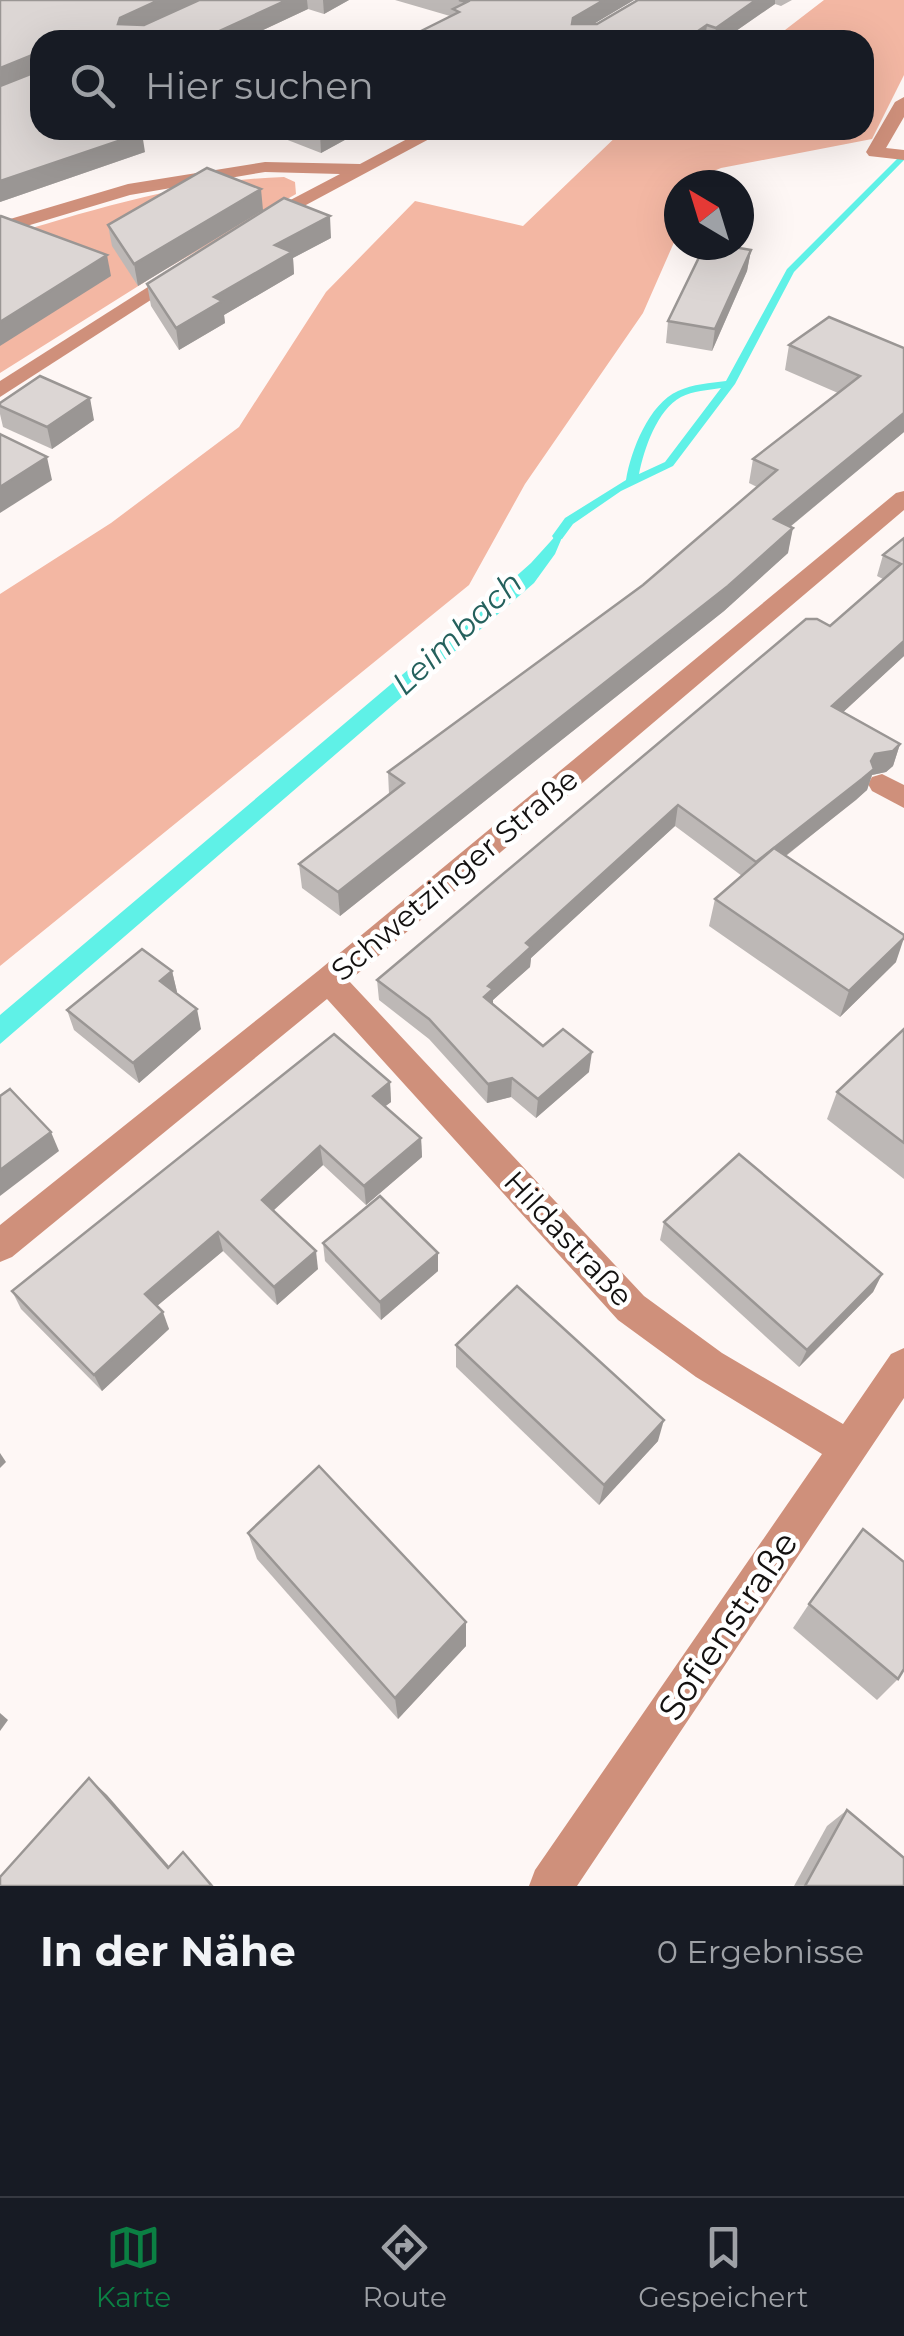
<!DOCTYPE html>
<html lang="de">
<head>
<meta charset="utf-8">
<style>
  body { margin:0; font-family:Montserrat,sans-serif; background:#20242c; color:#f1f3f6 }
  .compass { position:absolute; left:664px; top:170px; width:90px; height:90px; border-radius:50%; background:#171b24; box-shadow:0 10px 40px #0002; rotate:322deg }
  .list { margin:0; padding:0; list-style:none }
  h2 { display:flex; justify-content:space-between; align-items:center; height:130px; margin:0; padding:0 40px; font-size:42px }
  h2 small { font-size:32px; font-weight:400; color:#9ea1a6 }
  .icon { flex:none; width:55px; height:55px; fill:none; stroke:currentColor; stroke-width:2; stroke-linecap:round; stroke-linejoin:round }
  .map { position:relative; flex:none; width:904px; height:1886px; overflow:hidden }
  .search { position:absolute; background:#171b24; box-shadow:0 10px 40px #0002; left:30px; right:30px; top:30px; height:110px; display:flex; align-items:center; gap:25px; box-sizing:border-box; padding:0 35px; border-radius:30px; color:#9ea1a6; font-size:38px }
  .sheet { height:310px; background:#171b24 }
  nav { display:flex; justify-content:space-around; align-items:center; box-sizing:border-box; height:140px; border-top:2px solid #363941; background:#171b24; font-size:28px; color:#9ea1a6 }
  nav a { display:grid; justify-items:center; gap:5px }
  nav .on { color:#0b8043 }
  .map>svg:first-child { display:block }
</style>
</head>
<body>
<div class="map">
<svg width="904" height="1886" viewBox="0 0 904 1886">
  <rect width="100%" height="100%" fill="#fef7f5"/>
  <g fill="#f3b7a3">
    <path d="M 824,0 L 904,0 L 904,75 L 872,139 L 721,168 L 704,175 L 699,185 L 679,185 L 679,231 L 643,313 L 525,484 L 469,585 L 0,966 L 0,594 L 111,523 L 239,427 L 326,292 L 415,201 L 523,226 L 623,130 L 864,130 L 864,40 L 772,40 Z"/>
    <path d="M 284,177 L 295,182 L 296,194 L 159,273 L 0,373 L 0,238 C 91,210 188,180 284,177 Z"/>
  </g>
  <path fill="#5ff1e7" d="M 569,521 L 555,554 L 534,583 L 0,1044 L 0,1015 L 474,614 L 531,563 Z"/>
  <g fill="none" stroke-linecap="round" stroke-linejoin="round">
    <path fill="#5ff1e7" fill-rule="evenodd" d="M 904,152 L 904,160 L 794,272 L 735,384 L 673,466 L 621,491 L 573,524 L 562,539 L 554,539 L 552,536 L 565,518 L 626,480 C 631,450 649,404 678,391 C 693,384 710,383 726,381 L 787,269 ZM 721,388 L 665,462 L 639,474 C 644,449 657,410 681,397 C 693,391 708,390 721,388 Z"/>
    <g fill="#cf907b" fill-rule="evenodd">
      <path d="M 904,97 L 904,117 L 886,148 L 904,150 L 904,160 L 869,156 L 866,152 L 895,102 Z"/>
      <path d="M 424,130 L 446,130 L 263,228 L 256,226 L 256,218 L 340,174 L 265,172 L 130,195 L 0,234 L 0,222 L 128,184 L 265,162 L 360,164 Z"/>
      <path d="M 181,266 L 188,268 L 188,276 L 0,397 L 0,381 Z"/>
      <path d="M 904,491 L 904,510 L 349,981 L 644,1296 L 722,1353 L 843,1424 L 891,1354 L 904,1348 L 904,1398 L 577,1886 L 529,1886 L 535,1870 L 822,1454 L 696,1377 L 618,1320 L 327,999 L 12,1257 L 0,1262 L 0,1225 L 318,971 L 896,493 Z"/>
      <path d="M 882,774 L 904,785 L 904,808 L 872,791 L 868,784 L 872,777 Z"/>
    </g>
  </g>
  <g fill="#bdb8b6">
    <path d="M 0,0 L 349,0 L 324,14 L 308,9 L 242,40 L 40,40 L 40,130 L 145,152 L 0,202 Z"/>
    <path d="M 395,0 L 634,0 L 593,24 L 597,24 L 638,0 L 792,0 L 781,6 L 775,4 L 723,40 L 403,40 L 450,16 Z"/>
    <path d="M 262,130 L 363,130 L 321,153 Z"/>
    <path d="M 263,210 L 138,286 L 112,246 L 108,225 Z"/>
    <path d="M 331,238 L 293,258 L 294,274 L 224,315 L 225,323 L 179,350 L 151,306 L 147,284 Z"/>
    <path d="M 751,250 L 747,271 L 712,351 L 666,343 L 668,321 Z"/>
    <path d="M 789,345 L 904,348 L 904,432 L 790,527 L 788,553 L 724,611 L 340,916 L 302,888 L 299,864 L 389,794 L 388,772 L 643,585 L 757,487 L 749,483 L 753,459 L 838,393 L 785,370 Z"/>
    <path d="M 0,403 L 94,420 L 52,449 L 3,427 L 0,414 Z"/>
    <path d="M 904,538 L 904,656 L 843,712 L 900,744 L 893,766 L 886,772 L 872,775 L 867,790 L 786,856 L 896,962 L 840,1017 L 709,926 L 715,899 L 742,876 L 675,826 L 531,958 L 530,967 L 493,1000 L 493,1004 L 543,1046 L 589,1072 L 536,1118 L 511,1097 L 487,1103 L 429,1039 L 379,1000 L 377,980 L 830,626 L 883,579 L 877,576 L 883,555 Z"/>
    <path d="M 172,971 L 177,992 L 176,993 L 201,1029 L 139,1083 L 74,1030 L 67,1010 Z"/>
    <path d="M 904,1029 L 904,1179 L 827,1119 L 837,1092 Z"/>
    <path d="M 390,1082 L 391,1102 L 385,1106 L 421,1138 L 422,1157 L 366,1205 L 323,1165 L 273,1211 L 318,1269 L 277,1305 L 223,1251 L 157,1306 L 169,1329 L 102,1391 L 21,1309 L 12,1291 Z"/>
    <path d="M 664,1222 L 882,1274 L 873,1292 L 799,1367 L 660,1240 Z"/>
    <path d="M 323,1243 L 438,1253 L 438,1271 L 381,1320 L 325,1261 Z"/>
    <path d="M 456,1345 L 658,1441 L 599,1505 L 456,1367 Z"/>
    <path d="M 248,1533 L 466,1622 L 466,1646 L 398,1719 L 257,1559 Z"/>
    <path d="M 809,1604 L 898,1679 L 877,1700 L 793,1628 Z"/>
    <path d="M 847,1810 L 904,1886 L 794,1886 L 827,1826 Z"/>
  </g>
  <g fill="#9a9694">
    <path d="M 159,0 L 202,0 L 122,37 L 118,24 L 120,18 Z"/>
    <path d="M 287,0 L 307,0 L 308,9 L 242,40 L 200,40 Z"/>
    <path d="M 323,0 L 349,0 L 324,14 Z"/>
    <path d="M 604,0 L 634,0 L 572,37 L 573,18 Z"/>
    <path d="M 756,0 L 775,0 L 775,4 L 723,40 L 714,40 L 716,28 Z"/>
    <path d="M 707,25 L 705,40 L 685,40 Z"/>
    <path d="M 35,54 L 39,73 L 0,89 L 0,68 Z"/>
    <path d="M 326,130 L 363,130 L 321,153 L 320,133 Z"/>
    <path d="M 142,133 L 145,152 L 0,202 L 0,181 Z"/>
    <path d="M 261,189 L 263,210 L 138,286 L 134,264 Z"/>
    <path d="M 330,216 L 331,238 L 293,258 L 294,274 L 224,315 L 225,323 L 179,350 L 176,328 L 275,245 Z"/>
    <path d="M 751,250 L 747,271 L 712,351 L 715,329 Z"/>
    <path d="M 107,255 L 111,276 L 0,346 L 0,322 Z"/>
    <path d="M 90,398 L 94,420 L 52,449 L 47,427 Z"/>
    <path d="M 904,413 L 904,432 L 769,544 L 774,519 Z"/>
    <path d="M 47,457 L 52,480 L 0,513 L 0,487 Z"/>
    <path d="M 793,528 L 788,553 L 724,611 L 340,916 L 338,892 Z"/>
    <path d="M 904,641 L 904,656 L 826,728 L 832,706 Z"/>
    <path d="M 900,744 L 893,766 L 886,772 L 872,775 L 867,790 L 856,800 L 751,883 L 756,862 L 875,754 Z"/>
    <path d="M 678,805 L 675,826 L 531,958 L 530,967 L 493,1000 L 493,1009 L 484,997 L 488,986 L 526,943 Z"/>
    <path d="M 904,938 L 896,962 L 840,1017 L 849,991 Z"/>
    <path d="M 172,971 L 177,992 L 166,1002 L 160,981 Z"/>
    <path d="M 197,1009 L 201,1029 L 139,1083 L 133,1063 Z"/>
    <path d="M 592,1052 L 589,1072 L 536,1118 L 538,1099 Z"/>
    <path d="M 512,1078 L 511,1097 L 487,1103 L 488,1084 Z"/>
    <path d="M 390,1082 L 391,1102 L 374,1115 L 373,1096 Z"/>
    <path d="M 51,1132 L 59,1151 L 0,1196 L 0,1170 Z"/>
    <path d="M 421,1138 L 422,1157 L 366,1205 L 364,1186 Z"/>
    <path d="M 320,1146 L 323,1165 L 265,1218 L 262,1200 Z"/>
    <path d="M 218,1232 L 223,1251 L 151,1311 L 145,1294 Z"/>
    <path d="M 316,1251 L 318,1269 L 277,1305 L 274,1287 Z"/>
    <path d="M 438,1253 L 438,1271 L 381,1320 L 380,1302 Z"/>
    <path d="M 882,1274 L 873,1292 L 799,1367 L 807,1350 Z"/>
    <path d="M 163,1312 L 169,1329 L 102,1391 L 94,1375 Z"/>
    <path d="M 664,1420 L 658,1441 L 599,1505 L 604,1485 Z"/>
    <path d="M 0,1453 L 6,1462 L 0,1468 Z"/>
    <path d="M 466,1622 L 466,1646 L 398,1719 L 395,1698 Z"/>
    <path d="M 0,1713 L 8,1720 L 0,1731 Z"/>
    <path d="M 89,1778 L 107,1795 L 182,1881 L 168,1868 Z"/>
  </g>
  <g fill="#dcd6d4" stroke="#9a9694" stroke-width="2.5">
    <path d="M 0,0 L 159,0 L 120,18 L 118,24 L 144,25 L 199,0 L 287,0 L 200,40 L 40,40 L 40,130 L 134,130 L 142,133 L 0,181 L 0,86 L 38,71 L 40,57 L 35,54 L 0,68 Z"/>
    <path d="M 459,0 L 604,0 L 573,18 L 572,24 L 597,24 L 638,0 L 756,0 L 716,28 L 707,25 L 685,40 L 403,40 L 459,12 L 453,9 L 467,2 Z"/>
    <path d="M 207,168 L 261,189 L 134,264 L 108,225 Z"/>
    <path d="M 284,198 L 330,216 L 275,245 L 292,252 L 214,297 L 222,301 L 176,328 L 147,284 Z"/>
    <path d="M 0,216 L 1,216 L 107,255 L 0,322 Z"/>
    <path d="M 705,245 L 722,245 L 751,250 L 715,329 L 668,321 Z"/>
    <path d="M 829,317 L 904,348 L 904,413 L 774,519 L 793,528 L 728,586 L 338,892 L 299,864 L 404,783 L 388,772 L 643,585 L 777,470 L 753,459 L 860,376 L 789,345 Z"/>
    <path d="M 40,376 L 90,398 L 47,427 L 0,406 L 0,403 Z"/>
    <path d="M 0,434 L 47,457 L 0,487 Z"/>
    <path d="M 904,538 L 904,641 L 832,706 L 900,744 L 893,751 L 875,754 L 871,761 L 874,769 L 862,779 L 756,862 L 678,805 L 526,943 L 531,947 L 488,986 L 493,989 L 484,997 L 543,1046 L 563,1029 L 592,1052 L 538,1099 L 512,1078 L 488,1084 L 429,1019 L 377,980 L 806,619 L 817,619 L 830,626 L 901,564 L 883,555 Z"/>
    <path d="M 774,848 L 904,935 L 904,938 L 849,991 L 715,899 Z"/>
    <path d="M 142,949 L 172,971 L 160,981 L 197,1009 L 133,1063 L 67,1010 Z"/>
    <path d="M 904,1029 L 904,1143 L 837,1092 Z"/>
    <path d="M 334,1034 L 390,1082 L 373,1096 L 421,1138 L 364,1186 L 320,1146 L 262,1200 L 316,1251 L 274,1287 L 218,1232 L 145,1294 L 163,1312 L 94,1375 L 12,1291 Z"/>
    <path d="M 10,1089 L 51,1132 L 0,1170 L 0,1096 Z"/>
    <path d="M 739,1154 L 882,1274 L 807,1350 L 664,1222 Z"/>
    <path d="M 380,1196 L 438,1253 L 380,1302 L 323,1243 Z"/>
    <path d="M 517,1286 L 664,1420 L 604,1485 L 456,1345 Z"/>
    <path d="M 319,1466 L 466,1622 L 395,1698 L 248,1533 Z"/>
    <path d="M 863,1529 L 904,1562 L 904,1669 L 898,1679 L 809,1604 Z"/>
    <path d="M 89,1778 L 168,1868 L 183,1852 L 212,1886 L 0,1886 L 0,1877 Z"/>
    <path d="M 847,1810 L 904,1858 L 904,1886 L 805,1886 Z"/>
  </g>
  <g text-anchor="middle" stroke-width="9" stroke-linejoin="round" paint-order="stroke">
    <g font-size="30" fill="#131110" stroke="#fff">
      <text transform="translate(455 875) rotate(-40)" y="10">Schwetzinger Straße</text>
      <text transform="translate(568 1239) rotate(47)" y="10">Hildastraße</text>
    </g>
    <g font-size="32" font-style="italic" fill="#25615d" stroke="#fff">
      <text transform="translate(457 633) rotate(-43)" y="11">Leimbach</text>
    </g>
    <g font-size="35" fill="#131110" stroke="#fff">
      <text transform="translate(728 1626) rotate(-56)" y="12">Sofienstraße</text>
    </g>
  </g>
</svg>
<svg class="compass" viewBox="-18 -18 36 36"><path d="M0-13l5 13h-10z" fill="#e53935"/><path d="M0 13l5-13h-10z" fill="#9ea1a6"/></svg>
<div class="search"><svg class="icon" aria-label="search" viewBox="0 0 24 24"><circle cx="10" cy="10" r="6"/><path d="M15 15l6 6"/></svg>Hier suchen</div>
</div>
<section class="sheet">
<h2>In der Nähe<small>0 Ergebnisse</small></h2>
<ul class="list">
</ul>
</section>
<nav>
<a class="on"><svg class="icon" aria-label="map" viewBox="0 0 24 24"><path d="M3 6l6-2 6 2 6-2v14l-6 2-6-2-6 2zM9 4v14M15 6v14"/></svg>Karte</a>
<a><svg class="icon" aria-label="directions" viewBox="0 0 24 24"><path d="M12 3l9 9-9 9-9-9zM9 14v-3h6M13 9l2 2-2 2"/></svg>Route</a>
<a><svg class="icon" aria-label="saved" viewBox="0 0 24 24"><path d="M7 4h10v16l-5-4-5 4z"/></svg>Gespeichert</a>
</nav>
</body>
</html>
